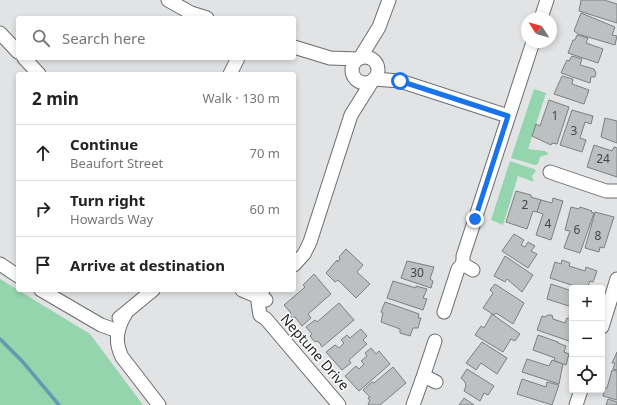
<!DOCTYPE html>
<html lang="en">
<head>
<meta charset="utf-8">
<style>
  body { margin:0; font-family:"Noto Sans",sans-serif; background:#f6f6f6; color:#222 }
  .controls { position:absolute; right:12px; bottom:12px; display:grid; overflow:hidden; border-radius:4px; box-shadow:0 2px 6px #0003 }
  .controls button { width:36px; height:36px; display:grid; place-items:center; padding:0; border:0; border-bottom:1px solid #e0e0e0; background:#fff; color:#222; font:20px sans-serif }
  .compass { position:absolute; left:521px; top:12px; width:36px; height:36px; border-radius:50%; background:#fff; box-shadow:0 2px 6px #0003; rotate:306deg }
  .stop { position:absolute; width:12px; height:12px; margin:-9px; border:3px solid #1a73e8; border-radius:50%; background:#fff }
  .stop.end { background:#1a73e8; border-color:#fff; box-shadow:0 1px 4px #0008 }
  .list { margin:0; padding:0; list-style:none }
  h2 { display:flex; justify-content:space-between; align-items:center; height:52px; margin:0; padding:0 16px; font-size:17px }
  h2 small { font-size:13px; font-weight:400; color:#767676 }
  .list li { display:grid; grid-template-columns:26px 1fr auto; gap:12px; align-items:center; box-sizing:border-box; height:56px; padding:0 16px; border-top:1px solid #e0e0e0 }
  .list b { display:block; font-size:15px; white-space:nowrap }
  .list p { margin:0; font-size:13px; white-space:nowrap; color:#767676 }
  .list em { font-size:13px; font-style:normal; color:#767676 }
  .icon { flex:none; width:22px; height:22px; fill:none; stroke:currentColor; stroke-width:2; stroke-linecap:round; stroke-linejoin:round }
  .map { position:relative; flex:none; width:617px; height:405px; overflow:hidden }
  .search { position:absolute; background:#fff; box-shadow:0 2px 6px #0003; left:16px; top:16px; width:280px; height:44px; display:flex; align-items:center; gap:10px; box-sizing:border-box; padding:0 14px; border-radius:4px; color:#767676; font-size:15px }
  .panel { position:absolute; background:#fff; box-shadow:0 2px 6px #0003; left:16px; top:72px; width:280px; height:220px; border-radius:4px }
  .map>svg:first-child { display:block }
</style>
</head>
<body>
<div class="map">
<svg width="617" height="405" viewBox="0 0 617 405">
  <rect width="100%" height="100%" fill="#e1e3e5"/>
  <g fill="#95d5ad">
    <path d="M 534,89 L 546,93 L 528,149 L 545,151 L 549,154 L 540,157 L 538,164 L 535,165 L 511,158 Z"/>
    <path d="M 510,161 L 534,169 L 536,171 L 532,176 L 534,182 L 518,176 L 503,225 L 491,220 Z"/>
    <path d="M 0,279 L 90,334 L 143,405 L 0,405 Z"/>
  </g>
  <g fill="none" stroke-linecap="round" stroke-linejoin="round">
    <path stroke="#609caf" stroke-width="3.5" d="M 0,339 L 22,361 L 59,405"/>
  </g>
  <g fill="#bdc0c1" stroke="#7d7f81">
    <path d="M 581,0 L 604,0 L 617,4 L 617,23 L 579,11 Z"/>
    <path d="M 581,13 L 615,27 L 612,35 L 617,36 L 615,45 L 578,34 L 574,31 Z"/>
    <path d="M 577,35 L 588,38 L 586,43 L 603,49 L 598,63 L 568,53 L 573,40 L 575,40 Z"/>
    <path d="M 572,56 L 582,59 L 580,65 L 594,69 L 596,73 L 595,77 L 591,77 L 590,83 L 561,73 L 567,60 L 569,61 Z"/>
    <path d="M 562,76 L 573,79 L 572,84 L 589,90 L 584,104 L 554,94 Z"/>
    <path d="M 549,100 L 569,107 L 557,144 L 552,143 L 551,145 L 532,136 L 536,124 L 540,126 Z"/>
    <path d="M 572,110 L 593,116 L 591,124 L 585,122 L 580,138 L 586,140 L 582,152 L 560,145 Z"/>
    <path d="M 605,118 L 617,121 L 617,143 L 601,137 Z"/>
    <path d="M 594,145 L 612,151 L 614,147 L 617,148 L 617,177 L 587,167 Z"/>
    <path d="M 516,191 L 531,195 L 531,197 L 541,200 L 537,212 L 533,211 L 527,229 L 506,222 Z"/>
    <path d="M 553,198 L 563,201 L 551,240 L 536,235 L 543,214 L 537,212 L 541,200 L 552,203 Z"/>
    <path d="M 571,207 L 579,209 L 580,207 L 592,211 L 591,212 L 594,213 L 580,253 L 564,248 L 570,231 L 565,230 Z"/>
    <path d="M 595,212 L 614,217 L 604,248 L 600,247 L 599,252 L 585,248 Z"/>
    <path d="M 514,234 L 524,240 L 521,245 L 525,247 L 528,242 L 535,246 L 531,251 L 537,254 L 528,268 L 502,251 Z"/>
    <path d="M 346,249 L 363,265 L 357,272 L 370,284 L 356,298 L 338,280 L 335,282 L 326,273 L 337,260 L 338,262 L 340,259 L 339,257 Z"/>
    <path d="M 505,256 L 533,275 L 522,292 L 507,279 L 505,282 L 494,276 Z"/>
    <path d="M 562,260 L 570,263 L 569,266 L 585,271 L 586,267 L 597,271 L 593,282 L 590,281 L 587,288 L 581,288 L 550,278 L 555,262 L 561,264 Z"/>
    <path d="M 407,261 L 434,267 L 430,279 L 433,281 L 431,288 L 401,278 Z"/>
    <path d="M 314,274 L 331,294 L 308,314 L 311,318 L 302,326 L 295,317 L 292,318 L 289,314 L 291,313 L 284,305 L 305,287 L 303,285 Z"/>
    <path d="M 393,281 L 416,288 L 416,286 L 427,289 L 423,298 L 427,299 L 423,310 L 387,298 Z"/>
    <path d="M 495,284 L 524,303 L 513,324 L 496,313 L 494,315 L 483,308 L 493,293 L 490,290 Z"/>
    <path d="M 551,284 L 572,291 L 572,318 L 569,316 L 572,307 L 547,299 Z"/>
    <path d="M 385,302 L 419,314 L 418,318 L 421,318 L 418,328 L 413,328 L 410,336 L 400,333 L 400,329 L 381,322 L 383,313 L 381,312 Z"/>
    <path d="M 339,303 L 354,320 L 322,347 L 319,342 L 314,341 L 310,336 L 312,334 L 306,327 L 315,320 L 317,322 Z"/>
    <path d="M 492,314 L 520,334 L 515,341 L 511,339 L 503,352 L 475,335 L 481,326 L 484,328 Z"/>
    <path d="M 548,315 L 552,315 L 553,319 L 565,323 L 567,318 L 572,319 L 572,342 L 537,330 L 542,316 L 545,317 Z"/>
    <path d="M 361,329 L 367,336 L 363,340 L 367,344 L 349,360 L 351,363 L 342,370 L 326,352 L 335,345 L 339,348 L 344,343 L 341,340 L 347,335 L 350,338 Z"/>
    <path d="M 538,335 L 558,342 L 558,343 L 566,346 L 564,352 L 569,354 L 566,365 L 554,361 L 555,358 L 533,350 Z"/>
    <path d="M 482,342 L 507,358 L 497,374 L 481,363 L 476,370 L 466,363 Z"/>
    <path d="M 371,348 L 376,354 L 379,351 L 390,364 L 359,391 L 345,376 L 356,366 L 359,369 L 364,364 L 361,361 L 367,356 L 365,353 Z"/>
    <path d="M 617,352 L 617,370 L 613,369 L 615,363 L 612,363 Z"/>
    <path d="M 527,359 L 549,366 L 552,360 L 563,364 L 559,384 L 522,372 Z"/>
    <path d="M 393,367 L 406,383 L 380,405 L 369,405 L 368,403 L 370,401 L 368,398 L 370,397 L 363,390 L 372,382 L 374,383 Z"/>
    <path d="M 467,369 L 494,386 L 488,395 L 484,393 L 480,401 L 464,391 L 466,386 L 465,382 L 461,378 Z"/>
    <path d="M 612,370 L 617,371 L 617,400 L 603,396 L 605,388 L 607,388 Z"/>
    <path d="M 522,379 L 546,387 L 547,382 L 559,385 L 552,405 L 517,394 Z"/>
    <path d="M 464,398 L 474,405 L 459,405 Z"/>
    <path d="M 608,399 L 617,402 L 617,405 L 606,405 Z"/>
  </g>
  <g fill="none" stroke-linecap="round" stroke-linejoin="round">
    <defs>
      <g id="minor">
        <path d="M 168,0 L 191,13 L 207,18"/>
        <path d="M 541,18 L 547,0"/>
        <path d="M 0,33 L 18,52"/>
        <path d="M 294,47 L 330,58 L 358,59"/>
        <circle cx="365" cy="70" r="13"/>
        <path d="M 24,58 L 39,74"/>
        <path d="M 360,58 L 379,27 L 389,0"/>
        <path d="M 230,74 L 238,58"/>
        <path d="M 374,79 L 400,81 L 508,116"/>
        <path d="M 550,172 L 606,191 L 617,191"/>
        <path d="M 0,264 L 18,276"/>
        <path d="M 294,265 L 304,254 L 310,242 L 351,115 L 373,80"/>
        <path d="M 473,270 L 466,266 L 463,263 L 463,256 L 533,42"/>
        <path d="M 41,290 L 101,325 L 118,331"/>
        <path d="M 242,290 L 266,300"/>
        <path d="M 263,290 L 258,302 L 260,315 L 266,319 L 339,405"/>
        <path d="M 444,312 L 458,269 L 463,263"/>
        <path d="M 126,313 C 117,328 114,341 122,357 L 159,405"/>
        <path d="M 119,318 L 153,290"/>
        <path d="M 602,327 L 617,279"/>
        <path d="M 422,380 L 435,341"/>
        <path d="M 413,405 L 422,380 L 428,378 L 436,382"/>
        <path d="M 576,405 L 581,390"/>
      </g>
    </defs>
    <use href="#minor" stroke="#6a6d6e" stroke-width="15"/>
    <use href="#minor" stroke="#fff" stroke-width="13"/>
  </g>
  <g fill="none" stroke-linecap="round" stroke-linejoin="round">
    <path stroke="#1a73e8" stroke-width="5" d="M 400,81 L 508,116 L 475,219"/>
  </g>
  <g text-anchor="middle" stroke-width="3" stroke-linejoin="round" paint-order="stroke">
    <g font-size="12" fill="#444647">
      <text x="555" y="120">1</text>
      <text x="574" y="135">3</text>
      <text x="603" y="163">24</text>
      <text x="525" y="209">2</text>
      <text x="548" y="228">4</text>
      <text x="577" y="234">6</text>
      <text x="598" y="240">8</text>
      <text x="417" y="277">30</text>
    </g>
    <g font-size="14" fill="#1c1d1e" stroke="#fff">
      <text transform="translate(315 352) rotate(49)" y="5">Neptune Drive</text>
    </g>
  </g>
</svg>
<div class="controls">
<button>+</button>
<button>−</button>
<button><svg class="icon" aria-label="locate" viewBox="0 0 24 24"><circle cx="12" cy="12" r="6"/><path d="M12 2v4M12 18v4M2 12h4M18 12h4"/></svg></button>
</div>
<svg class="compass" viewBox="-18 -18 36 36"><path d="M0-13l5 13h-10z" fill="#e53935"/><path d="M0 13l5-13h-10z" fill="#767676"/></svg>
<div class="stop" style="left:400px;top:81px"></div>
<div class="stop end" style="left:475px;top:219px"></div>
<div class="search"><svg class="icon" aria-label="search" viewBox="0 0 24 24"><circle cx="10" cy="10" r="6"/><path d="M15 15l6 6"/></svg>Search here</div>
<section class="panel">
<h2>2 min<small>Walk · 130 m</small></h2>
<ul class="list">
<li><svg class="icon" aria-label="ahead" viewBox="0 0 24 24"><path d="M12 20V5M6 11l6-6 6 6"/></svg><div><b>Continue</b><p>Beaufort Street</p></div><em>70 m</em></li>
<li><svg class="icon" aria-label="right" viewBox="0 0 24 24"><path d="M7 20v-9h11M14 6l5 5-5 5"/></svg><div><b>Turn right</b><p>Howards Way</p></div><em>60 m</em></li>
<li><svg class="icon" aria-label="arrive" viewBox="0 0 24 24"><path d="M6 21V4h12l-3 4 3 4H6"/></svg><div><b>Arrive at destination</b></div></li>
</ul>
</section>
</div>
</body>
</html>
